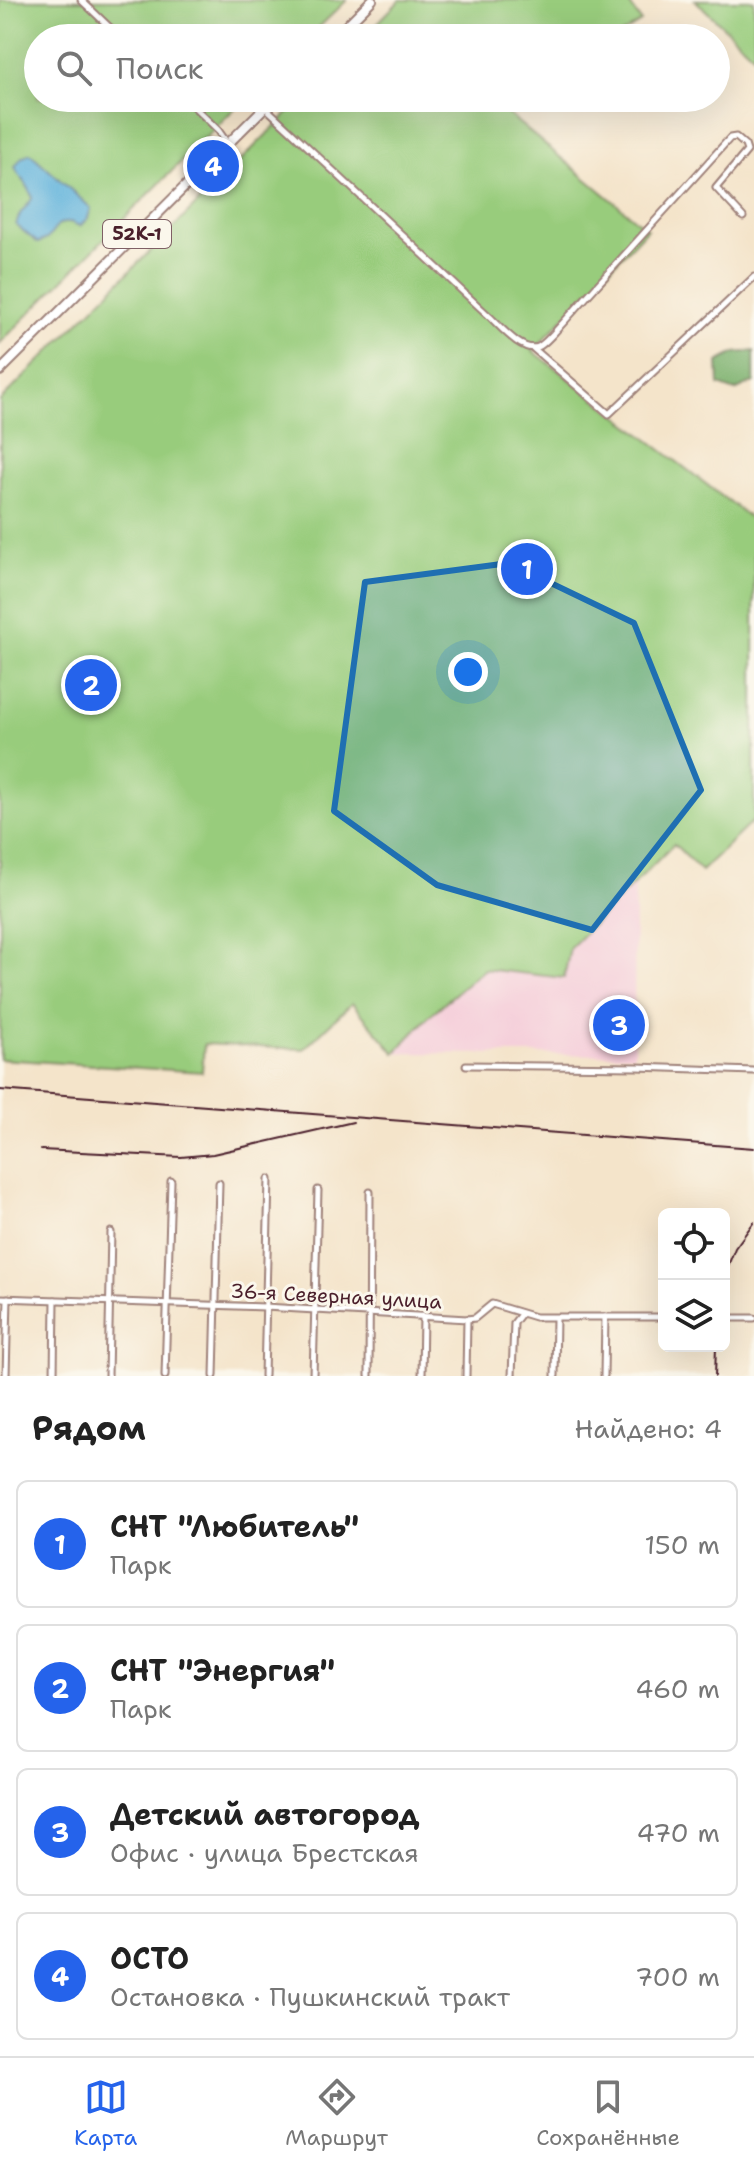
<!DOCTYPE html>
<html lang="ru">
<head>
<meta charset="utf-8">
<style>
  body { margin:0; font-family:"Shantell Sans",sans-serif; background:#f6f6f6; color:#222 }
  .controls { position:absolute; right:24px; bottom:24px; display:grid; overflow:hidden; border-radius:12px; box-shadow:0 8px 32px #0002 }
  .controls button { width:72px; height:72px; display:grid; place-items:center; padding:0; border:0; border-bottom:2px solid #e0e0e0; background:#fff; color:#222; font:40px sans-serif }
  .you { position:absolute; left:468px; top:672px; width:28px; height:28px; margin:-20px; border:6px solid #fff; border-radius:50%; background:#1a73e8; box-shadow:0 0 0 12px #1a73e833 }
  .badge { display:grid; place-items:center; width:52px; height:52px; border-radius:50%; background:#2563eb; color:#fff; font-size:26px; font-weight:700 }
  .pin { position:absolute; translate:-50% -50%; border:4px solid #fff; box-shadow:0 2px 8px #0006 }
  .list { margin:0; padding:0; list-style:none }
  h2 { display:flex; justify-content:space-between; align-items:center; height:104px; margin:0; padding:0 32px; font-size:34px }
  h2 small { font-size:26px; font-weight:400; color:#767676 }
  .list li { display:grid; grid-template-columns:52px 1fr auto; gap:24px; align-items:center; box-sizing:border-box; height:128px; margin:0 16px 16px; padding:0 16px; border:2px solid #e0e0e0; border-radius:12px }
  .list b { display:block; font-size:30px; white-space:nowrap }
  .list p { margin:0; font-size:26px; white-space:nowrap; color:#767676 }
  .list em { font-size:26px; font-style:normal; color:#767676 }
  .icon { flex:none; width:44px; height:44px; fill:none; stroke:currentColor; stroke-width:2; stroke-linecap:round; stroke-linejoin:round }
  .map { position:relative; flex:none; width:754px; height:1376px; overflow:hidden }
  .search { position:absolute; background:#fff; box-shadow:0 8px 32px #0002; left:24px; right:24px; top:24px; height:88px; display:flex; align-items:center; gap:20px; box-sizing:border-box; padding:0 28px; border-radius:44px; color:#767676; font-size:30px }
  .sheet { height:680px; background:#fff }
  nav { display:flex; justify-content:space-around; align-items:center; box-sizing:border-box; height:112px; border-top:2px solid #e0e0e0; background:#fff; font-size:22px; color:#767676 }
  nav a { display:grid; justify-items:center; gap:4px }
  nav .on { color:#2563eb }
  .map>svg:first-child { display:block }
</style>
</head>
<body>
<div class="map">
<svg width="754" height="1376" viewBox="0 0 754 1376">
  <rect width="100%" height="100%" fill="#fbf7ec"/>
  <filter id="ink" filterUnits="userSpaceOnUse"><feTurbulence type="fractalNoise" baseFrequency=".0125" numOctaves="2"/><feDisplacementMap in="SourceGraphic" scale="16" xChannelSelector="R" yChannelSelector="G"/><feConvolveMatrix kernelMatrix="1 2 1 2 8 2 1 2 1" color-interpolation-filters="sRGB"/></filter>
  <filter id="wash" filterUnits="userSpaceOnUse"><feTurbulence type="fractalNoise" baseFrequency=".006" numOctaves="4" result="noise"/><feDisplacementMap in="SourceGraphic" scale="32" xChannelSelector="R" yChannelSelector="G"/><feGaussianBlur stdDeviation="1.8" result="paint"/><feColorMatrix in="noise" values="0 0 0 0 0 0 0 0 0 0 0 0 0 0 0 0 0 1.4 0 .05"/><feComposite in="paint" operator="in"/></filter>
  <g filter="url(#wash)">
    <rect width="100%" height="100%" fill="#f4e4ca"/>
    <path fill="#f5cfda" d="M 635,881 L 634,1055 L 395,1053 L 429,1016 L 484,969 L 564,978 L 570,948 Z"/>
    <g fill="#98cc7c" stroke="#717654" stroke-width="2">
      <path d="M 0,0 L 347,0 L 308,38 L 38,38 L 38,98 L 245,98 L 0,343 Z"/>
      <path d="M 400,0 L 627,0 L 641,22 L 615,38 L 363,38 Z"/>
      <path d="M 695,0 L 754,0 L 754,56 Z"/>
      <path d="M 303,98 L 518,98 L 502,109 L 647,229 L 533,351 L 754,521 L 754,820 L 701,871 L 674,844 L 570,948 L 564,978 L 484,969 L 429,1016 L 395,1053 L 352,1003 L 304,1049 L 204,1044 L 202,1072 L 0,1059 L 0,401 Z"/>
    </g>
    <path fill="#7ab06c" stroke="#62684c" stroke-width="2" d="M 754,351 L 754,382 L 735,391 L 719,385 L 718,362 L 735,353 Z"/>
    <path fill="#60b3dc" stroke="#556984" stroke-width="2" d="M 30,153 L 91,208 L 88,218 L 80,226 L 70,222 L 59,224 L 47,239 L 38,243 L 16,225 L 20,214 L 32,199 C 30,184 21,181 15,167 L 21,158 Z"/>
  </g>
  <g filter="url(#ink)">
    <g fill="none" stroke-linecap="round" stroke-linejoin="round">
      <defs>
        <g id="street">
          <path d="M 81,0 L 121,38"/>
          <path d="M 185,98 L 218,130 L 228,144"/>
          <path d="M 265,107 L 489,316 C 500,326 522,353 538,347 C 543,345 549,338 553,334 L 730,138 L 736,137 L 745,145 L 747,151 L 716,188 L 743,217"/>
          <path d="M 534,349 L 609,414 L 754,277"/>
          <path d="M 466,1065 L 637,1067 L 754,1071"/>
          <path d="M 0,1298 L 265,1307 L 467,1319 L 475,1318 L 492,1304 L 535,1317 L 664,1317"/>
          <path d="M 724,1318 L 754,1318"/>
          <path d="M 6,1376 L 8,1298"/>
          <path d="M 54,1376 L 55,1300"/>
          <path d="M 108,1376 L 111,1232"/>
          <path d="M 165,1376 L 171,1181"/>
          <path d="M 214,1376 L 219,1183"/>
          <path d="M 264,1376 L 269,1179"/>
          <path d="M 313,1376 L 318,1190"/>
          <path d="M 369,1376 L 370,1192"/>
          <path d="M 422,1376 L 423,1316"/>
          <path d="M 466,1376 L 467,1319"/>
          <path d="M 512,1376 L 514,1323 L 521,1314"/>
          <path d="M 555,1376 L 556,1318"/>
          <path d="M 604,1376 L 605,1317"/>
        </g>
        <g id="primary">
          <path d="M 334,38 L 372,0"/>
          <path d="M 0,371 L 274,98"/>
        </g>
      </defs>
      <use href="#street" stroke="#9f827a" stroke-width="9"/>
      <use href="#primary" stroke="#9f827a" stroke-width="12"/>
      <use href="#street" stroke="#fff" stroke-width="5"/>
      <use href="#primary" stroke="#fff" stroke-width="8"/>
      <g stroke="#4a1f2b" stroke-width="2">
        <path d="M 0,1090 L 754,1148"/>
        <path d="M 41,1150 L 181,1157 L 213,1154 L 353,1122"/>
        <path d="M 724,1276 L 735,1248 L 754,1222"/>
        <path d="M 715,1376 L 716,1346"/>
      </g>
    </g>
  </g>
  <path fill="#1f6fb2" fill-opacity="0.2" stroke="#1f6fb2" stroke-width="6" stroke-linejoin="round" d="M 509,563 L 634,623 L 701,790 L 592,930 L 437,885 L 334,811 L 365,582 Z"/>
  <g text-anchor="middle" stroke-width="6" stroke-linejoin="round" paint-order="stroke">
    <rect fill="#fbf7ec" stroke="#7f6065" stroke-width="2" x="103" y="220" width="68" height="28" rx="6"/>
    <g font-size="18" font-weight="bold" fill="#4a1f2b">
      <text x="137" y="240">52К-1</text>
    </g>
    <g font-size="20" fill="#4a1f2b" stroke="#fbf7ec">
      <text transform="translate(336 1296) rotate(3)" y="7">36-я Северная улица</text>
    </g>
  </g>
</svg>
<div class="controls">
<button><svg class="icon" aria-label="locate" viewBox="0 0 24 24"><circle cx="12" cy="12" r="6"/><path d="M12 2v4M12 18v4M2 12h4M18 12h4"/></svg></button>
<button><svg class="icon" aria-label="layers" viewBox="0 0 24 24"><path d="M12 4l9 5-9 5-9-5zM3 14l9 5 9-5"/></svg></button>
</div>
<div class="you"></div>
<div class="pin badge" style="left:527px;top:569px">1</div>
<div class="pin badge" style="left:91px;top:685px">2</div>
<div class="pin badge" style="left:619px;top:1025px">3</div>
<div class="pin badge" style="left:213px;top:166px">4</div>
<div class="search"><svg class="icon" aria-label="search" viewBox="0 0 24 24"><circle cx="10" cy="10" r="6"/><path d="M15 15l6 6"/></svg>Поиск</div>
</div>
<section class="sheet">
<h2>Рядом<small>Найдено: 4</small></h2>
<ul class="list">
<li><span class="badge">1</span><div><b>СНТ &quot;Любитель&quot;</b><p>Парк</p></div><em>150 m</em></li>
<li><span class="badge">2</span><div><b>СНТ &quot;Энергия&quot;</b><p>Парк</p></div><em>460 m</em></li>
<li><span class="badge">3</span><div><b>Детский автогород</b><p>Офис · улица Брестская</p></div><em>470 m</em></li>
<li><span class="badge">4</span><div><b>ОСТО</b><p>Остановка · Пушкинский тракт</p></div><em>700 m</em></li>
</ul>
</section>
<nav>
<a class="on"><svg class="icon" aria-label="map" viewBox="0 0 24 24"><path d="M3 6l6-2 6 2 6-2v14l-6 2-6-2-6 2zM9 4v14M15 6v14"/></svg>Карта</a>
<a><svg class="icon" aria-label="directions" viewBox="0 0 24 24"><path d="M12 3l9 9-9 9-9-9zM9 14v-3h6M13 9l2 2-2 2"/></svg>Маршрут</a>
<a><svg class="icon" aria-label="saved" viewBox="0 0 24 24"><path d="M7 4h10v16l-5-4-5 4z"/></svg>Сохранённые</a>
</nav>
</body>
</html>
